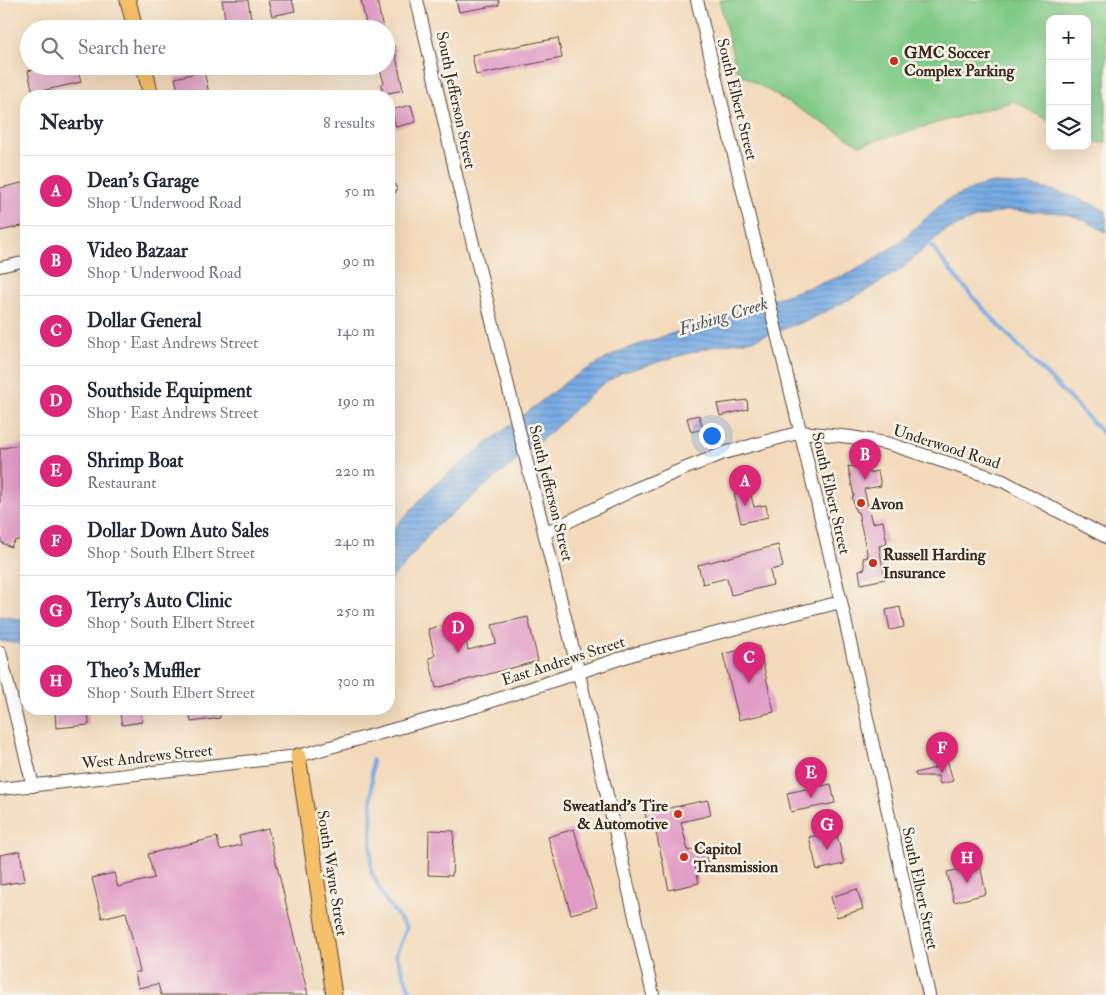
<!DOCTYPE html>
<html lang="en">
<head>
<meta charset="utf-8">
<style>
  body { margin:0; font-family:"IM FELL Double Pica",serif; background:#f6f6f7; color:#1f2937 }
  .controls { position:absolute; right:15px; top:15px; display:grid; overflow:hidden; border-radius:10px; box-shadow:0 5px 20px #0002 }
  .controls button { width:45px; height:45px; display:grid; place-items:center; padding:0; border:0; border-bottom:1px solid #e0e1e3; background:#fff; color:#1f2937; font:25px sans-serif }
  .you { position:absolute; left:711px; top:435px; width:18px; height:18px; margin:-12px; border:4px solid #fff; border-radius:50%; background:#1a73e8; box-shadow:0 0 0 8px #1a73e833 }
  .badge { display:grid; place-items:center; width:32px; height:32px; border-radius:50%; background:#db2777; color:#fff; font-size:16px; font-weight:700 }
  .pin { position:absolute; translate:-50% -41px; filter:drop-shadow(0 1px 2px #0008) }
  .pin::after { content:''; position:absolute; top:26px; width:18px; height:15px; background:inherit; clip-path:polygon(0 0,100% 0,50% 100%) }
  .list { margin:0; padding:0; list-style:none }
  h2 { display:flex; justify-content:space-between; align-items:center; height:65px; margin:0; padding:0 20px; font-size:21px }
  h2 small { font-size:16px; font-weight:400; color:#747a83 }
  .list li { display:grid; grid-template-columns:32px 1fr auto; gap:15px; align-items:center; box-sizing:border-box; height:70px; padding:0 20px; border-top:1px solid #e0e1e3 }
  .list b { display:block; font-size:19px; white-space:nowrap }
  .list p { margin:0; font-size:16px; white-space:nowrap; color:#747a83 }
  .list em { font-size:16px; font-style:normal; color:#747a83 }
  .icon { flex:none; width:28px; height:28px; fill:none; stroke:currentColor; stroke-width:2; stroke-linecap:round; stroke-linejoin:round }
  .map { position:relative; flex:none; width:1106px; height:995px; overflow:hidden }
  .search { position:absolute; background:#fff; box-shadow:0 5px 20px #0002; left:20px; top:20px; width:375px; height:55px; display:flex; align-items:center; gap:12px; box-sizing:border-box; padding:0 18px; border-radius:28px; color:#747a83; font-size:19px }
  .panel { position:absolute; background:#fff; box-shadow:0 5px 20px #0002; left:20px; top:90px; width:375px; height:625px; border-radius:20px }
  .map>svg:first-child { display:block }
</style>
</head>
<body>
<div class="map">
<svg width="1106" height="995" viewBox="0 0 1106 995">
  <defs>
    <pattern id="water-rules" width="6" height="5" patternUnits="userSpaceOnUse" patternTransform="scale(1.25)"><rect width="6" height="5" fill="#77abe4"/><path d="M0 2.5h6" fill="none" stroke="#638bb8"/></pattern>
  </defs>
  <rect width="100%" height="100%" fill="#f7f3e8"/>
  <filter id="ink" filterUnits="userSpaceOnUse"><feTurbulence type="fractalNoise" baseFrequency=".02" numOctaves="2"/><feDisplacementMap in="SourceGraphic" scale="10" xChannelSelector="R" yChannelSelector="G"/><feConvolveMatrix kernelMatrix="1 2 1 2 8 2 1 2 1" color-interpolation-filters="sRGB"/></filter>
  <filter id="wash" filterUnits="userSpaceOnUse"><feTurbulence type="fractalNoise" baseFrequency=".0096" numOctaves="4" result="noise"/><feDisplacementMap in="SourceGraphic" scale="20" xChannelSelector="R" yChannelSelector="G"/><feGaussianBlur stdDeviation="1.12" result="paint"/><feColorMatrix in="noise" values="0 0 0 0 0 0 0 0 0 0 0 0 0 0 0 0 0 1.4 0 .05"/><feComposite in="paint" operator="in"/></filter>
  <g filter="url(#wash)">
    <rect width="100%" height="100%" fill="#f3dabb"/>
    <path fill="#80ca87" stroke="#5e7a52" d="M 719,0 L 1106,0 L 1106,143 L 1087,142 L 1087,19 L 1050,19 L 1050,122 L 1014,101 L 860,145 L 737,72 Z"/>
    <g fill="url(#water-rules)" stroke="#596a81">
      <path d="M 993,183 C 1034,184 1070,192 1106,211 L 1106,232 L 1080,218 L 1061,213 L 1009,210 L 975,218 L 943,232 L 900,270 L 860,294 L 809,320 L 753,340 L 714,346 L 621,373 L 596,389 L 550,433 L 433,529 L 404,566 L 389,581 L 389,537 L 393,529 L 437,482 L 570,379 L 620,351 L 851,273 L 896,245 L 945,201 L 976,187 Z"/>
      <path d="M 0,616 L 26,620 L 26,645 L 0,641 Z"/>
    </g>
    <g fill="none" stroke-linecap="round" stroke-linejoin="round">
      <g stroke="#77abe4" stroke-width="4">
        <path d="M 930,244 C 981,314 1047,372 1106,437"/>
        <path d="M 372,760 L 371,871 L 385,900 L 407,928 L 396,954 L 410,991 L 419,995"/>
      </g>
    </g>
    <g id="blocks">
      <g fill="#e19dc6">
        <path d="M 222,0 L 248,0 L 251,19 L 226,23 Z"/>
        <path d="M 268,0 L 292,0 L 295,11 L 272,16 Z"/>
        <path d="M 361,0 L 377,0 L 383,29 L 367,29 Z"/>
        <path d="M 456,0 L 499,0 L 499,5 L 459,12 Z"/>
        <path d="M 558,38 L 562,58 L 476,75 L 472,55 Z"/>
        <path d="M 394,46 L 403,90 L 383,94 L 381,84 L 384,83 L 379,66 L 386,66 L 386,48 Z"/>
        <path d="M 48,66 L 77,66 L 81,82 L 33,93 L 28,71 Z"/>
        <path d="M 204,71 L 209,94 L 179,96 L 175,78 Z"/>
        <path d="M 411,105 L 416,122 L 396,127 L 391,110 Z"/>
        <path d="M 26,182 L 26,225 L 0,231 L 0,188 Z"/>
        <path d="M 747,400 L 748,409 L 720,416 L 717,404 Z"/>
        <path d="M 699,415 L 703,429 L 691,432 L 687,418 Z"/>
        <path d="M 26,443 L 26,538 L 14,541 L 11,547 L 2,543 L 0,535 L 0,449 Z"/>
        <path d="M 848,466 L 868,469 L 869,473 L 878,471 L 881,486 L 864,489 L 872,523 L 883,521 L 887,544 L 879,546 L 885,579 L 861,584 L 859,570 L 865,569 L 863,558 L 868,557 L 858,512 L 856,512 L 852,497 L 854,496 Z"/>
        <path d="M 750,491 L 754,507 L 766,505 L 768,517 L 741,523 L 734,494 Z"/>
        <path d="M 778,545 L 783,567 L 770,570 L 773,585 L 731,595 L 727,578 L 703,584 L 698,565 Z"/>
        <path d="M 900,607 L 904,627 L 890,630 L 886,610 Z"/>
        <path d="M 528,617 L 538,661 L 436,688 L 429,658 L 435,656 L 428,629 L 461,621 L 468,650 L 496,643 L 492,625 Z"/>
        <path d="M 759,646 L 774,712 L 739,720 L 723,654 Z"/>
        <path d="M 88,709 L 89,725 L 56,728 L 55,710 Z"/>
        <path d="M 119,709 L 140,709 L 142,722 L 122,725 Z"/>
        <path d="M 189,709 L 218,709 L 220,718 L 191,722 Z"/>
        <path d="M 946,756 L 953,781 L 940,784 L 938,776 L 916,776 L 915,773 L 935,768 L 933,760 Z"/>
        <path d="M 831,784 L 835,803 L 791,812 L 787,793 Z"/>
        <path d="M 708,800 L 711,815 L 681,822 L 688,851 L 704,847 L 708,863 L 695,866 L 699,883 L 669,890 L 655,828 L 649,829 L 645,813 Z"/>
        <path d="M 268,829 L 308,995 L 161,995 L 158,984 L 138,988 L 135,972 L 140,972 L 126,912 L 102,918 L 92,878 L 114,873 L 118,887 L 154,878 L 148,854 L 217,837 L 220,850 L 241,845 L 239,836 Z"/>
        <path d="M 574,829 L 597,907 L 571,914 L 548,837 Z"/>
        <path d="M 429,830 L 454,831 L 452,876 L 428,875 Z"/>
        <path d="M 836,831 L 844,864 L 817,870 L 809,837 Z"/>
        <path d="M 20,851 L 25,881 L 0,885 L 0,855 Z"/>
        <path d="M 980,865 L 986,894 L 954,902 L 947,872 Z"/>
        <path d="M 857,889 L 863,909 L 837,917 L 831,897 Z"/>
      </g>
    </g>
  </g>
  <g filter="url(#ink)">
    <use href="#blocks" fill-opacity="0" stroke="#574436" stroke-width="1"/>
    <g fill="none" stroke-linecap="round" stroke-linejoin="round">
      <defs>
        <g id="minor">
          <path d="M 389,190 L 391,189"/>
          <path d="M 0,267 L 26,261"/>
        </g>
        <g id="tertiary">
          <path d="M 417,0 L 457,179 L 579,674 L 653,995"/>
          <path d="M 697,0 L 841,602 L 929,995"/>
          <path d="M 545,533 L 633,490 L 681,470 L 724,453 L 801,432 L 851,437 L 890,444 L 1003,481 L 1106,537"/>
          <path d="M 0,652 L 33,786"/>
          <path d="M 0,789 L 298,756 L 474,707 L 637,653 L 841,602"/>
        </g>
        <g id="primary">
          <path d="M 128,0 L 135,29"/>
          <path d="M 144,66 L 151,96"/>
          <path d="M 298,756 L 334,995"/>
        </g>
      </defs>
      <use href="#minor" stroke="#574436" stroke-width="12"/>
      <use href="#tertiary" stroke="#574436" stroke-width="14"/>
      <use href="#primary" stroke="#574436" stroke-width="17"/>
      <use href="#minor" stroke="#fff" stroke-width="10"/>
      <use href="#tertiary" stroke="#fff" stroke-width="12"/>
      <use href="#primary" stroke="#f6c06b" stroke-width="15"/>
    </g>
  </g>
  <g fill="#c8321e" stroke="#f7f3e8" stroke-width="2">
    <circle cx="894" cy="61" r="5"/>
    <circle cx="861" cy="503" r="5"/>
    <circle cx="873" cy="563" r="5"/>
    <circle cx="678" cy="814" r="5"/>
    <circle cx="684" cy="857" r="5"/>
  </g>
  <g text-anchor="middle" stroke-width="5" stroke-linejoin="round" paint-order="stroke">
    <g font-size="16" font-weight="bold" fill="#3b2a1e" stroke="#f7f3e8" text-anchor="start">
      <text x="904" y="58">GMC Soccer<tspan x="904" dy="18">Complex Parking</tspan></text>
      <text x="871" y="509">Avon</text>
      <text x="883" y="560">Russell Harding<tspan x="883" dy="18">Insurance</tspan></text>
      <text x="668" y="811" text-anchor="end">Sweatland's Tire<tspan x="668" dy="18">&amp; Automotive</tspan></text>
      <text x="694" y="854">Capitol<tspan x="694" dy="18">Transmission</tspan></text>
    </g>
    <g font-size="16" fill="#3b2a1e" stroke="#f7f3e8">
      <text transform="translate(738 99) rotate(76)" y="6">South Elbert Street</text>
      <text transform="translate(457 100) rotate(78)" y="6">South Jefferson Street</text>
      <text transform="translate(947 446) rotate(18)" y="6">Underwood Road</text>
      <text transform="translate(552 493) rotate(76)" y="6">South Jefferson Street</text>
      <text transform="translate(832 493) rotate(77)" y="6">South Elbert Street</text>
      <text transform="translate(563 660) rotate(-18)" y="6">East Andrews Street</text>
      <text transform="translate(147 756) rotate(-6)" y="6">West Andrews Street</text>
      <text transform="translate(333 873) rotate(81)" y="6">South Wayne Street</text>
      <text transform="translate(921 888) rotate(78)" y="6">South Elbert Street</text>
    </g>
    <g font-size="18" font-style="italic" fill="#505763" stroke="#f7f3e8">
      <text transform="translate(723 316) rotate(-17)" y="6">Fishing Creek</text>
    </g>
  </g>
</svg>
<div class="controls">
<button>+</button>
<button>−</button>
<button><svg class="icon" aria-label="layers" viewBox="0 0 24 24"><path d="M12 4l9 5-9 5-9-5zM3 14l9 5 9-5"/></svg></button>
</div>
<div class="you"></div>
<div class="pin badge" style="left:745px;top:506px">A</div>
<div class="pin badge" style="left:865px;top:480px">B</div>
<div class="pin badge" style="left:749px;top:683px">C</div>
<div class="pin badge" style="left:458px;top:653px">D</div>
<div class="pin badge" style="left:811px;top:798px">E</div>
<div class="pin badge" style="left:942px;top:773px">F</div>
<div class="pin badge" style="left:827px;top:850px">G</div>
<div class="pin badge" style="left:967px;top:883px">H</div>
<div class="search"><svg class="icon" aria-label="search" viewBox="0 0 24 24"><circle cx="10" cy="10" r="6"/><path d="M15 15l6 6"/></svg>Search here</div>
<section class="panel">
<h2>Nearby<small>8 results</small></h2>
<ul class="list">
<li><span class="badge">A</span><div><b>Dean's Garage</b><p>Shop · Underwood Road</p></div><em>50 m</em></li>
<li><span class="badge">B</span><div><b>Video Bazaar</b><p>Shop · Underwood Road</p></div><em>90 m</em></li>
<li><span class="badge">C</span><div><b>Dollar General</b><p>Shop · East Andrews Street</p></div><em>140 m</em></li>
<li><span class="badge">D</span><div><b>Southside Equipment</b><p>Shop · East Andrews Street</p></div><em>190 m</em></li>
<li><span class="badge">E</span><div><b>Shrimp Boat</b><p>Restaurant</p></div><em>220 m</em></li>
<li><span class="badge">F</span><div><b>Dollar Down Auto Sales</b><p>Shop · South Elbert Street</p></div><em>240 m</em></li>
<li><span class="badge">G</span><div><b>Terry's Auto Clinic</b><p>Shop · South Elbert Street</p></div><em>250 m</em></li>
<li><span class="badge">H</span><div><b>Theo's Muffler</b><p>Shop · South Elbert Street</p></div><em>300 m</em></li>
</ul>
</section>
</div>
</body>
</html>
